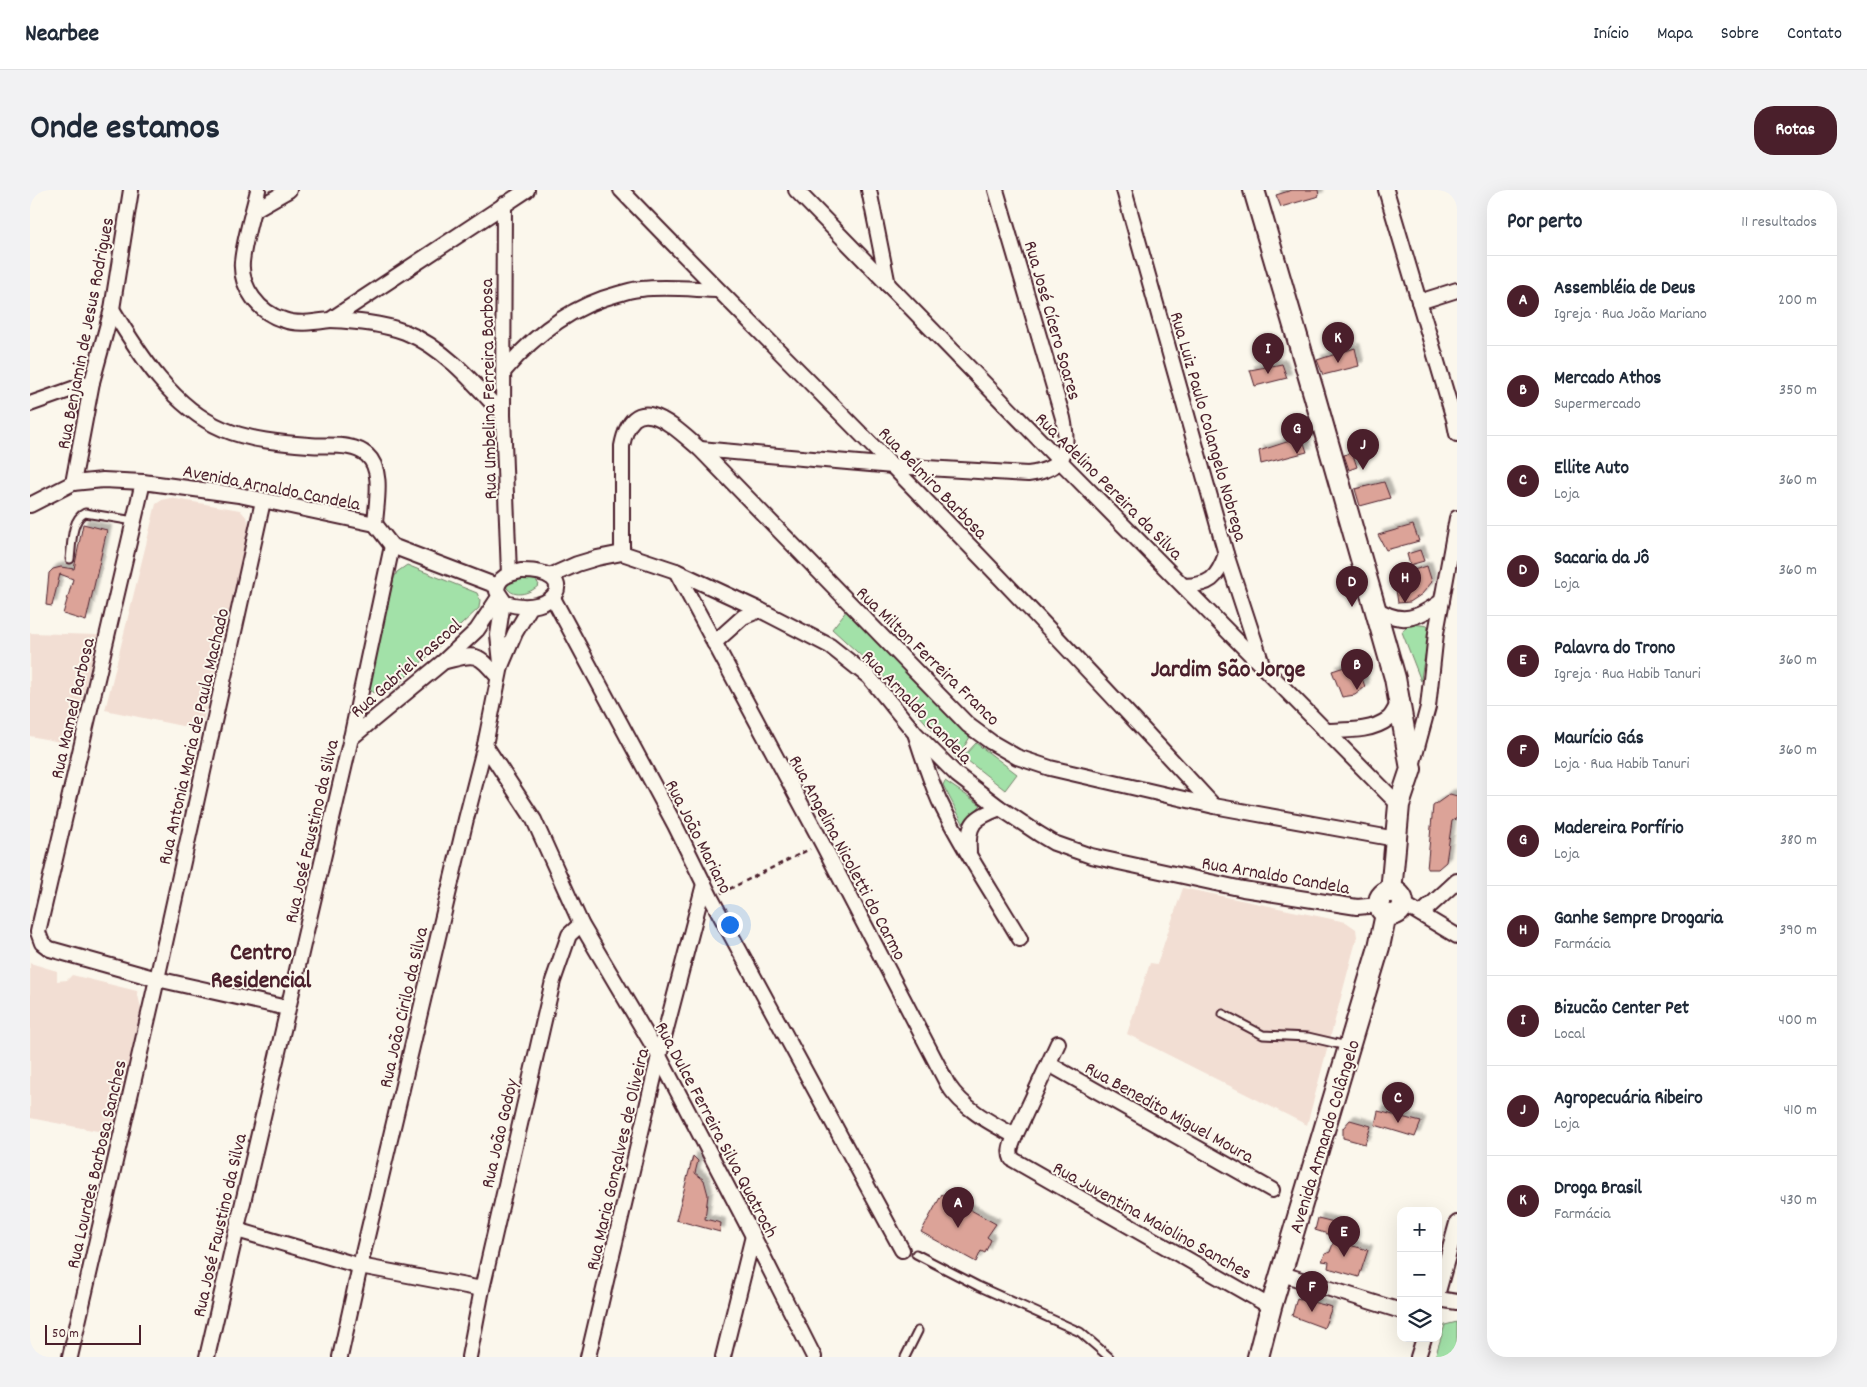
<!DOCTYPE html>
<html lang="pt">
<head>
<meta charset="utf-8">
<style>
  body { margin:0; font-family:Dekko,sans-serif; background:#f2f2f3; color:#1f2937 }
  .controls { position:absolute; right:15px; bottom:15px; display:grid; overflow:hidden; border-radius:10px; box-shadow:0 5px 20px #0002 }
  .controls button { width:45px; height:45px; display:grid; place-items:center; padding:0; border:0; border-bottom:1px solid #e0e1e3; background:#fff; color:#1f2937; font:25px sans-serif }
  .scale { position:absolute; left:15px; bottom:12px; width:96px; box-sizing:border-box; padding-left:5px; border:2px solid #4a1f2b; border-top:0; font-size:14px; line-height:18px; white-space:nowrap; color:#4a1f2b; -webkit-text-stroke:4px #fbf7ec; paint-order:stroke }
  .you { position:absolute; left:699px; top:734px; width:18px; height:18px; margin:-12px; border:4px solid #fff; border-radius:50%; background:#1a73e8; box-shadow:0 0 0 8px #1a73e833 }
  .badge { display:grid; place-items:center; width:32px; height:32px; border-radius:50%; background:#4a1f2b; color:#fff; font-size:16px; font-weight:700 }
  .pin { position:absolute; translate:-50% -41px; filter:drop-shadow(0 1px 2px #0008) }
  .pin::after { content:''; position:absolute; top:26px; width:18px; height:15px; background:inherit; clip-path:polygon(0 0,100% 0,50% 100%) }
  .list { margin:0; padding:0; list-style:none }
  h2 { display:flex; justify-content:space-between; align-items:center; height:65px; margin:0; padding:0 20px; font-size:21px }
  h2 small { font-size:16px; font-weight:400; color:#747a83 }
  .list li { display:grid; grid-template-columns:32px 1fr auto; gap:15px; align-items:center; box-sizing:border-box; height:90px; padding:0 20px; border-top:1px solid #e0e1e3 }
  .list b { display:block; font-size:19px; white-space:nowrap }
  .list p { margin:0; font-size:16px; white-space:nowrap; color:#747a83 }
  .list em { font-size:16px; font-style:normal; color:#747a83 }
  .icon { flex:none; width:28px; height:28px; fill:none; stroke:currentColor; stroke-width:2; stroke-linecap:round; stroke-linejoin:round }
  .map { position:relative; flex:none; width:1427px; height:1167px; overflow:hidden; border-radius:20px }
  header { display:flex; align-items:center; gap:30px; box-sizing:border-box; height:70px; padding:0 25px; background:#fff; border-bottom:1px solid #e0e1e3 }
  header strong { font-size:24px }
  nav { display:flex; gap:28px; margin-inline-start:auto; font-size:18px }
  .intro { display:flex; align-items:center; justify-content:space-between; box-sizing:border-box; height:120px; padding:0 30px }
  h1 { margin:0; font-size:35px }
  .button { padding:12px 22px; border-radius:20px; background:#4a1f2b; color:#fff; font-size:18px; font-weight:700 }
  main { display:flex; gap:30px; padding:0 30px }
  aside { flex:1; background:#fff; border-radius:20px; box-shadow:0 5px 20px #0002 }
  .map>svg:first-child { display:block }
</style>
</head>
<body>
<header>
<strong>Nearbee</strong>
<nav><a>Início</a><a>Mapa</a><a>Sobre</a><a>Contato</a></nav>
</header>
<div class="intro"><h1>Onde estamos</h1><a class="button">Rotas</a></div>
<main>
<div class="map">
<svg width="1427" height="1167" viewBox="0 0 1427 1167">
  <defs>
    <filter id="shadow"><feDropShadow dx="4.5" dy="-4.5" stdDeviation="1" flood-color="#0004"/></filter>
  </defs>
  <rect width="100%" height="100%" fill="#fbf7ec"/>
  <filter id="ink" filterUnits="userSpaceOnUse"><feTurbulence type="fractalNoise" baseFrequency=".02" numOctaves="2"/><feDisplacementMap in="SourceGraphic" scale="10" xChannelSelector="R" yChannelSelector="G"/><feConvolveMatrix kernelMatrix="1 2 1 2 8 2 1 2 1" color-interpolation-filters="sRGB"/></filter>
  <g filter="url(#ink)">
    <g fill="#f2ded3">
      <path d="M 140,308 L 210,320 L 217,328 L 220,336 L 171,540 L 75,520 L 126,314 L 132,310 Z"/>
      <path d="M 0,443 L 69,445 L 40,554 L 0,546 Z"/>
      <path d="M 1153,698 L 1316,732 L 1326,739 L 1327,747 L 1277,935 L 1097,844 L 1120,773 L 1127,774 Z"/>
      <path d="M 0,773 L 27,781 L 27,791 L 37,790 L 42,785 L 107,801 L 111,818 L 83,944 L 0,928 Z"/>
    </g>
    <g fill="#a2e1a8" stroke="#76806a">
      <path d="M 377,375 L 447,403 L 450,410 L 449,418 L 360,502 L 354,504 L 342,502 L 339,496 L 340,484 L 364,388 L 367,382 Z"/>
      <path d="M 490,387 L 506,390 L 509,395 C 500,404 481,410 475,394 Z"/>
      <path d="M 817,420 L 940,547 L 927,569 L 863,495 L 802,439 Z"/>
      <path d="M 1383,434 L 1398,436 C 1400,453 1392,473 1391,491 L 1372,442 L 1376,437 Z"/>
      <path d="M 946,553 L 987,584 L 975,600 L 933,567 Z"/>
      <path d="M 915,591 L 951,615 L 933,633 L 913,595 Z"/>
      <path d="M 1427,1132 L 1427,1167 L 1405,1167 L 1415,1135 Z"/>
    </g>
    <g fill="#dca398" stroke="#4a1f2b" filter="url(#shadow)">
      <path d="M 1262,0 L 1288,0 L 1289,6 L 1251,17 L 1246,5 Z"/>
      <path d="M 1325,158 L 1329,176 L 1293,185 L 1287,170 Z"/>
      <path d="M 1252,174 L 1257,188 L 1225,196 L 1220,180 Z"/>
      <path d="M 1272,247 L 1277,262 L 1231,274 L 1229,261 Z"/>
      <path d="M 1322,262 L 1327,277 L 1319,280 L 1314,265 Z"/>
      <path d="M 1354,292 L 1360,308 L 1330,316 L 1325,299 Z"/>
      <path d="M 53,334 L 77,340 L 56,431 L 33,424 L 43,389 L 30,384 L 22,416 L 16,415 L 19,383 L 23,379 L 31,377 L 44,379 Z"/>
      <path d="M 1383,335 L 1389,351 L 1356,360 L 1348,345 Z"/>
      <path d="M 1390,360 L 1394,371 L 1380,375 L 1377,364 Z"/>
      <path d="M 1397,376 L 1402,392 L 1392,404 L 1380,412 L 1368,413 L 1364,386 Z"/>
      <path d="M 1327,473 L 1335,497 L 1325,505 L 1312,507 L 1302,481 Z"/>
      <path d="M 1420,604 L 1427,606 L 1427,628 L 1422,631 L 1416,672 L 1408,679 L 1397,679 L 1403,616 Z"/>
      <path d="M 1348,921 L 1391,932 L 1385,947 L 1345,935 Z"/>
      <path d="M 1320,930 L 1341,936 L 1335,954 L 1313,948 L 1313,938 Z"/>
      <path d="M 663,966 L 668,971 L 665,983 L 674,990 L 678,1005 L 675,1029 L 691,1033 L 690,1042 L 646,1030 Z"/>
      <path d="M 912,1004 L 966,1034 L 957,1047 L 961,1050 L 955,1063 L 951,1061 L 946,1072 L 891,1042 Z"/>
      <path d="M 1288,1028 L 1308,1033 L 1304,1046 L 1285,1040 Z"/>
      <path d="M 1304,1051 L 1338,1060 L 1329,1087 L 1298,1078 L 1299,1072 L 1292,1071 L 1295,1064 L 1300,1062 Z"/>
      <path d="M 1267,1108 L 1302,1117 L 1294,1138 L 1262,1126 Z"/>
    </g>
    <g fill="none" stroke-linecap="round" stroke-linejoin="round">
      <defs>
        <g id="lane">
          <path d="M 40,369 C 42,355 41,329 55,323 L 104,331"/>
          <path d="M 1193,824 L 1233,845 L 1278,847 L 1317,856"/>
          <path d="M 886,1064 L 948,1096 L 1050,1142 L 1079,1167"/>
          <path d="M 875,1167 L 888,1141"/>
        </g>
        <g id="street">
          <path d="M 228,0 C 223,22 214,50 212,72 C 210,97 229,123 254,130 C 268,135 285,132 300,130 L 497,0"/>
          <path d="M 591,0 C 680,93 772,183 862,276 C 971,387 1078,501 1184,616"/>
          <path d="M 766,0 L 1030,271 L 1369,615"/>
          <path d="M 839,0 L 858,95"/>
          <path d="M 1094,0 L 1196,364 L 1233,477"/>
          <path d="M 1356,0 L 1424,229 L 1427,244"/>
          <path d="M 474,14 L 473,225 L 479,384"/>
          <path d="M 224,20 L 259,0"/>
          <path d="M 1389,112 L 1427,100"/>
          <path d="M 82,119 C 109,164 143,218 193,239 C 219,250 251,253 279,255 C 297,257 323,252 337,265 C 354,280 346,314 345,334"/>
          <path d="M 300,130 C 325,131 351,133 375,142 C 415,158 445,194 473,225"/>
          <path d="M 474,181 C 504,145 542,116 588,104 C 596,102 603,99 611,99 C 636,96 661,99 687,100"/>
          <path d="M 0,214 L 62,192"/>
          <path d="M 670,259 L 863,276 L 998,284 C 1035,279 1040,262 1033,228 L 966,0"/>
          <path d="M 113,292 L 8,742 L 12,753 L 20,759 L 127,789 L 257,818"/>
          <path d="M 43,293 L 62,192 L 82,119 L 101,0"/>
          <path d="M 0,315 L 43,293 L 73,290 L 113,292 L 209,305 L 345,334 L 362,356 L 467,396"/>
          <path d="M 592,363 L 592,256 C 604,195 645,238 670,259 L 938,535 L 961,552 L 987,567 L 1020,578 L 1184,616 L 1366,649"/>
          <path d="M 491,381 C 553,380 527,429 475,413 L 467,401 C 467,387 479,384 491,381 Z"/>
          <path d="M 646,381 L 792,653 L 918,895 C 934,919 959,932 985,946"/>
          <path d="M 520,386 L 547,374 L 567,368 L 592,363 L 646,381 L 730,420 L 800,456 L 839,487 L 885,543 L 927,585 L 970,618 L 1009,644 L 1024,653 L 1061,666 L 1213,699 L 1327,717 L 1349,715"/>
          <path d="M 1154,396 C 1180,395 1187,389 1196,364"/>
          <path d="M 523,408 L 645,635 L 681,708 L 872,1060"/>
          <path d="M 1345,418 C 1372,436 1388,428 1412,411"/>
          <path d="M 684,453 L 713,427 L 730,420"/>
          <path d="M 416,471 C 447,463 447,463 468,487"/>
          <path d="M 471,473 L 468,445 L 473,412"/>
          <path d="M 1295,541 C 1316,540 1341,542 1358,529 C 1363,525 1366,517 1369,512"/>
          <path d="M 886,546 C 893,568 900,589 909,610 C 932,658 963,703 990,749"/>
          <path d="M 321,548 L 413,472 L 447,440 L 469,407"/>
          <path d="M 455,555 L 504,630 L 551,734 L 629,866 L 723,1046 L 784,1167"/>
          <path d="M 1382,576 L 1398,517 L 1406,443 L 1427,328"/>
          <path d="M 939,662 C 937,633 944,628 970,618"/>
          <path d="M 1372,713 L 1427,746"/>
          <path d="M 1391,724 L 1427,691"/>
          <path d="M 1028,853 L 985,946 C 982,954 978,961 982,969 L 1241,1117"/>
          <path d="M 1019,874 L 1242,1000"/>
          <path d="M 207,1040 L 330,1076 L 452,1099"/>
          <path d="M 1252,1084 L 1371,1121"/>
          <path d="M 1408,1102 L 1427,1033"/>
          <path d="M 1408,1109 L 1427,1112"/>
          <path d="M 40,1167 L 127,789 L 233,311"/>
          <path d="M 177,1167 L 321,548 L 362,356"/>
          <path d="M 310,1167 L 330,1076 L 436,629 L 455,555 L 471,476 L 485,443 L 501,416"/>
          <path d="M 439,1167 L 452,1099 L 523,791 L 539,745 L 551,734"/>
          <path d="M 558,1167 L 629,866 L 674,694"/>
          <path d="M 693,1167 L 723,1046"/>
          <path d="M 1388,1167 L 1394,1148"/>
        </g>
        <g id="secondary">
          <path d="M 1224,0 L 1284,204 L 1365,488 L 1381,579 L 1369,615 L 1361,702"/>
          <circle cx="1361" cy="713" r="12"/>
          <path d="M 1228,1167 L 1241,1117 L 1349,757 L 1356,724"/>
        </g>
      </defs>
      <use href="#lane" stroke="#4a1f2b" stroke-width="11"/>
      <use href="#street" stroke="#4a1f2b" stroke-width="18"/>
      <use href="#secondary" stroke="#4a1f2b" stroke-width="24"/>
      <path stroke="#4a1f2b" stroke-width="2.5" stroke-dasharray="5 4" stroke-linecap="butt" d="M 691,703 L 780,659"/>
      <use href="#lane" stroke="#fbf7ec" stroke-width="7"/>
      <use href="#street" stroke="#fbf7ec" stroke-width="14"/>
      <use href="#secondary" stroke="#fbf7ec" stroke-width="20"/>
    </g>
  </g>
  <g text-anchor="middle" stroke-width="4" stroke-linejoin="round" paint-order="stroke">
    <g font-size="19" fill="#4a1f2b" stroke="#fbf7ec">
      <text transform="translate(1024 130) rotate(74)" y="7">Rua José Cícero Soares</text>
      <text transform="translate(54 143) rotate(-79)" y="7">Rua Benjamin de Jesus Rodrigues</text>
      <text transform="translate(457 199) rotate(-91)" y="7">Rua Umbelina Ferreira Barbosa</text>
      <text transform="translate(1180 236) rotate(74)" y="7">Rua Luiz Paulo Colangelo Nobrega</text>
      <text transform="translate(904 292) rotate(46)" y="7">Rua Belmiro Barbosa</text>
      <text transform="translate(1080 295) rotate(45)" y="7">Rua Adelino Pereira da Silva</text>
      <text transform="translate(242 296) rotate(11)" y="7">Avenida Arnaldo Candela</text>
      <text transform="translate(899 465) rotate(44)" y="7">Rua Milton Ferreira Franco</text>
      <text transform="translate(375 477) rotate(-41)" y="7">Rua Gabriel Pascoal</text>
      <text transform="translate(888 516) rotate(46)" y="7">Rua Arnaldo Candela</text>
      <text transform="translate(41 518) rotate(-77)" y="7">Rua Mamed Barbosa</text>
      <text transform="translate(162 546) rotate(-77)" y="7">Rua Antonia Maria de Paula Machado</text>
      <text transform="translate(280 641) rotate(-77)" y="7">Rua José Faustino da Silva</text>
      <text transform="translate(670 646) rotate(63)" y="7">Rua João Mariano</text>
      <text transform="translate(819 667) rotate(62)" y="7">Rua Angelina Nicoletti do Carmo</text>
      <text transform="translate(1246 684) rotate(10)" y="7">Rua Arnaldo Candela</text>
      <text transform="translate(372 817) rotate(-77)" y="7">Rua João Cirilo da Silva</text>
      <text transform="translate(1140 921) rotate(29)" y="7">Rua Benedito Miguel Moura</text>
      <text transform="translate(688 939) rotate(62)" y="7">Rua Dulce Ferreira Silva Quatroch</text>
      <text transform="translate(468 943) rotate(-77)" y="7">Rua João Godoy</text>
      <text transform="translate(1293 946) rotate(-73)" y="7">Avenida Armando Colângelo</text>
      <text transform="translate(586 969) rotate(-77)" y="7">Rua Maria Gonçalves de Oliveira</text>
      <text transform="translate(65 974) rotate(-77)" y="7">Rua Lourdes Barbosa Sanches</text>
      <text transform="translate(1123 1029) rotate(29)" y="7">Rua Juventina Maiolino Sanches</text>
      <text transform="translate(188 1035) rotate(-77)" y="7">Rua José Faustino da Silva</text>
    </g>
    <g font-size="24" font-weight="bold" fill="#4a1f2b" stroke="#fbf7ec">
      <text x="1198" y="486">Jardim São Jorge</text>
      <text x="231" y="769">Centro<tspan x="231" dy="28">Residencial</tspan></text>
    </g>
  </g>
</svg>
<div class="controls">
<button>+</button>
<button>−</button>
<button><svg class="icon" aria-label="layers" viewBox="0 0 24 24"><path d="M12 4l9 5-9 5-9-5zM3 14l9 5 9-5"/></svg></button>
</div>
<div class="scale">50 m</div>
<div class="you"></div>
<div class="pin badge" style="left:928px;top:1038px">A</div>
<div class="pin badge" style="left:1327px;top:500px">B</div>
<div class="pin badge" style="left:1368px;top:933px">C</div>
<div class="pin badge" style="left:1322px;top:417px">D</div>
<div class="pin badge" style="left:1314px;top:1067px">E</div>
<div class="pin badge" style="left:1282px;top:1122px">F</div>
<div class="pin badge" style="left:1267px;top:264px">G</div>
<div class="pin badge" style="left:1375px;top:413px">H</div>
<div class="pin badge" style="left:1238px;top:184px">I</div>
<div class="pin badge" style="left:1333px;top:280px">J</div>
<div class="pin badge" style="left:1308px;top:173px">K</div>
</div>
<aside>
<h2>Por perto<small>11 resultados</small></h2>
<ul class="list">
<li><span class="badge">A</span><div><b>Assembléia de Deus</b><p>Igreja · Rua João Mariano</p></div><em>200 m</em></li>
<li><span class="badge">B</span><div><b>Mercado Athos</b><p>Supermercado</p></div><em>350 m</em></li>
<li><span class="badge">C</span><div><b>Ellite Auto</b><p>Loja</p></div><em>360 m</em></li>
<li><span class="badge">D</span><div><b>Sacaria da Jô</b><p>Loja</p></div><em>360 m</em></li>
<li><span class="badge">E</span><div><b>Palavra do Trono</b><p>Igreja · Rua Habib Tanuri</p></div><em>360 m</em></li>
<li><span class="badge">F</span><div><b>Maurício Gás</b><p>Loja · Rua Habib Tanuri</p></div><em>360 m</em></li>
<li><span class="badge">G</span><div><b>Madereira Porfírio</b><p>Loja</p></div><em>380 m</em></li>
<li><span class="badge">H</span><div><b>Ganhe Sempre Drogaria</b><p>Farmácia</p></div><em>390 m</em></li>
<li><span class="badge">I</span><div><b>Bizucão Center Pet</b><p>Local</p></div><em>400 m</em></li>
<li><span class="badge">J</span><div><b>Agropecuária Ribeiro</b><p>Loja</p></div><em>410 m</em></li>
<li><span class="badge">K</span><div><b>Droga Brasil</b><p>Farmácia</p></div><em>430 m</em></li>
</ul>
</aside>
</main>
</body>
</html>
